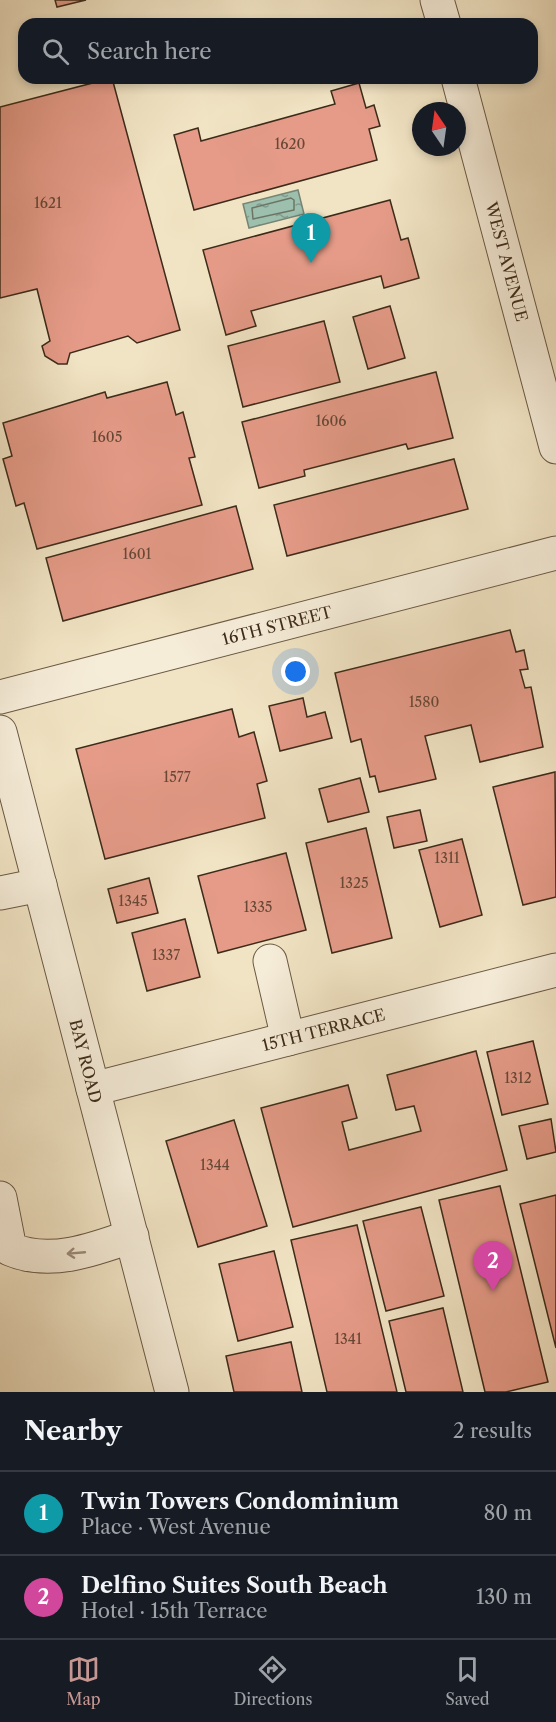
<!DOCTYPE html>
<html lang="en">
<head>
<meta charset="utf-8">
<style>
  body { margin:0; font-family:"Libre Caslon Text",serif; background:#20242c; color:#f1f3f6 }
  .compass { position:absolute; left:412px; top:102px; width:54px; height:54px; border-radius:50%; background:#171b24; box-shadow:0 3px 9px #0003; rotate:347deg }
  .you { position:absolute; left:296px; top:672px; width:21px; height:21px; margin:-15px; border:4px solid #fff; border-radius:50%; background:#1a73e8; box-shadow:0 0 0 9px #1a73e833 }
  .badge { display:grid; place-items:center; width:39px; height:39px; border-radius:50%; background:#c59692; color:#fff; font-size:20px; font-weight:700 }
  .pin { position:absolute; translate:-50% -50px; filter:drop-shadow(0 2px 3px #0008) }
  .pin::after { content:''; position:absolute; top:32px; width:21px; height:18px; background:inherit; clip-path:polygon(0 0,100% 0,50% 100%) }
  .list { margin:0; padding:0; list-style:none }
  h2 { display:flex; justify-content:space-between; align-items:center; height:78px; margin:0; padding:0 24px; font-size:26px }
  h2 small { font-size:20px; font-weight:400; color:#9ea1a6 }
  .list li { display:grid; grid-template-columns:39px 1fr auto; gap:18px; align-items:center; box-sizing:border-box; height:84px; padding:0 24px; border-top:2px solid #363941 }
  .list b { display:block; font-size:22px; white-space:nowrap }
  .list p { margin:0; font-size:20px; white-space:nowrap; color:#9ea1a6 }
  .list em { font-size:20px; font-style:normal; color:#9ea1a6 }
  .icon { flex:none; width:33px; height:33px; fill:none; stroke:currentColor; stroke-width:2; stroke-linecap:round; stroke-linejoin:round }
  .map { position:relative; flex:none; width:556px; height:1392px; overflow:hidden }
  .search { position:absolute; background:#171b24; box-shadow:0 3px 9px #0003; left:18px; right:18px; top:18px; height:66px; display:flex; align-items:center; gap:15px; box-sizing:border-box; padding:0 21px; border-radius:18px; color:#9ea1a6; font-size:22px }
  .sheet { height:246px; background:#171b24 }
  nav { display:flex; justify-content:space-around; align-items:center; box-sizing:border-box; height:84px; border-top:2px solid #363941; background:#171b24; font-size:16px; color:#9ea1a6 }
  nav a { display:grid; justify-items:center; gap:3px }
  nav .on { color:#c59692 }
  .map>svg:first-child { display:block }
</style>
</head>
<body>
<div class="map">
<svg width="556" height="1392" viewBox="0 0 556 1392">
  <defs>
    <pattern id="water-ripples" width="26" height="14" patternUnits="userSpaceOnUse" patternTransform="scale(1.5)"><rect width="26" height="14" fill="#9cbfae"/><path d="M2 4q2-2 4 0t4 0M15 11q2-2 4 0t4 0" fill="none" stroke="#809b8d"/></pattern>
  </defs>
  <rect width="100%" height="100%" fill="#f1e4c4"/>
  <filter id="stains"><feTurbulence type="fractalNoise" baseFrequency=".00333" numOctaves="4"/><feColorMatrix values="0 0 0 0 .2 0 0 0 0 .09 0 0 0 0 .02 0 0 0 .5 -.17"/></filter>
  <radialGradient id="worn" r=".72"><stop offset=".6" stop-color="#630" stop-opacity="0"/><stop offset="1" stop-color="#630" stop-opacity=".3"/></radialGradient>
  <path fill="url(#water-ripples)" stroke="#768473" stroke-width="1.5" d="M 298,190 L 304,214 L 249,228 L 243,204 Z"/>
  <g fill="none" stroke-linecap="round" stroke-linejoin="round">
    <path stroke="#6c7564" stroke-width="1.5" d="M 291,198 L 294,200 L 294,210 L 253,219 L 252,208 Z"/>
  </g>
  <g fill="#e59b88" stroke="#3d2b1a" stroke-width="1.5">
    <path d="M 55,0 L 86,0 L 57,7 Z"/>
    <path d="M 112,78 L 180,330 L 137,343 L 128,336 L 70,353 L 67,364 L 58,364 L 45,356 L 42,346 L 50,341 L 37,289 L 0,298 L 0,107 Z"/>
    <path d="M 359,83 L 366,108 L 374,105 L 380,126 L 369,129 L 377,160 L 194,210 L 174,135 L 198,128 L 201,141 L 335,104 L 331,91 Z"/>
    <path d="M 390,200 L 401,240 L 408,238 L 419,278 L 384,288 L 381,276 L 251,311 L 256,326 L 226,335 L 203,250 Z"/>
    <path d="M 390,306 L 405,358 L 368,369 L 353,317 Z"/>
    <path d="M 324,321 L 340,382 L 243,407 L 228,346 Z"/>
    <path d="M 436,372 L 453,438 L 408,449 L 406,444 L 304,470 L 305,476 L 259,488 L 242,422 Z"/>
    <path d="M 167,382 L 176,415 L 183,412 L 195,457 L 189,458 L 202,505 L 37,549 L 24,503 L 16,506 L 3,459 L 12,456 L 3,423 L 105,392 L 107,398 Z"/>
    <path d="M 454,459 L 468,509 L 287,556 L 274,505 Z"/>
    <path d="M 236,506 L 253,569 L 63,621 L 46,558 Z"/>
    <path d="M 510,630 L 516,652 L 524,650 L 528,669 L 520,670 L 525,688 L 531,687 L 543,747 L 480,762 L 471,725 L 425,736 L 436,779 L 379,792 L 375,776 L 370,777 L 361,739 L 351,742 L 335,673 Z"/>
    <path d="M 303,698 L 307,717 L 325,712 L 332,738 L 280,751 L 269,706 Z"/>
    <path d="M 232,709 L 239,737 L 254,732 L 267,781 L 257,784 L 265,818 L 105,859 L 76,749 Z"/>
    <path d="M 555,772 L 556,897 L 523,905 L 493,787 Z"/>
    <path d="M 360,778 L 369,812 L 328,822 L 319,789 Z"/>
    <path d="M 420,810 L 427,841 L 394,848 L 387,817 Z"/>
    <path d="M 366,828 L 392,938 L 332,953 L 306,843 Z"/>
    <path d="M 462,839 L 482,915 L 440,927 L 419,850 Z"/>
    <path d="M 286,853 L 306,930 L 218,953 L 198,876 Z"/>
    <path d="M 149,878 L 158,913 L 117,923 L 108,889 Z"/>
    <path d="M 185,919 L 200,977 L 147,991 L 132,933 Z"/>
    <path d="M 533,1041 L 548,1104 L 502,1115 L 487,1052 Z"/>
    <path d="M 476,1051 L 507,1170 L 293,1227 L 261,1108 L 348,1085 L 357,1118 L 342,1122 L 349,1150 L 421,1131 L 414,1106 L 396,1110 L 387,1075 Z"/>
    <path d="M 551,1119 L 556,1152 L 527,1159 L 519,1126 Z"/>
    <path d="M 234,1120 L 267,1226 L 198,1247 L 166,1141 Z"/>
    <path d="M 500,1186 L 548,1382 L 506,1392 L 485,1392 L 439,1200 Z"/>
    <path d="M 556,1195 L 556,1348 L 520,1204 Z"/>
    <path d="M 421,1207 L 444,1296 L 386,1311 L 363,1221 Z"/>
    <path d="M 357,1225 L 397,1392 L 327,1392 L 291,1240 Z"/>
    <path d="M 274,1251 L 293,1327 L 238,1341 L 219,1264 Z"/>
    <path d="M 443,1308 L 463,1392 L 406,1392 L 389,1321 Z"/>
    <path d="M 291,1342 L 302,1392 L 234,1392 L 226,1356 Z"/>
  </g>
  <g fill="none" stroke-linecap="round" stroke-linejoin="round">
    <defs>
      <g id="minor">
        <path d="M 437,0 L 444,24"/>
        <path id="s1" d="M 458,78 L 556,447"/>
        <path id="s2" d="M 0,697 L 556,553"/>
        <path id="s3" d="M 0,732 L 172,1392"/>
        <path d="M 0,893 L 40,885"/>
        <path d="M 270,961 L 288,1039"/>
        <path id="s4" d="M 93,1089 L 556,970"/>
        <path d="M 0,1198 L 10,1249 C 49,1266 93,1250 132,1236"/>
      </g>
    </defs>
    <use href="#minor" stroke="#6a5944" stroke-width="35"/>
    <use href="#minor" stroke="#f6edd9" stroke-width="33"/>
  </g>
  <defs><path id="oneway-shaft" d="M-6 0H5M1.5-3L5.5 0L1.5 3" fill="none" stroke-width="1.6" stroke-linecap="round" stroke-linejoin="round" transform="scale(1.5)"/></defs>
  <use stroke="#9a8c7a" href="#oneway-shaft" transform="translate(76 1253) rotate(175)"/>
  <g text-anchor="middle" stroke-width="4.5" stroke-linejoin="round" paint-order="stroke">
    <g font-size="14" fill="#674736">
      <text x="290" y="149">1620</text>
      <text x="48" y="208">1621</text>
      <text x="331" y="426">1606</text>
      <text x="107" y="442">1605</text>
      <text x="137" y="559">1601</text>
      <text x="424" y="707">1580</text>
      <text x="177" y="782">1577</text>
      <text x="447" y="863">1311</text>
      <text x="354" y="888">1325</text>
      <text x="133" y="906">1345</text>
      <text x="258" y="912">1335</text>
      <text x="166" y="960">1337</text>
      <text x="518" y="1083">1312</text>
      <text x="215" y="1170">1344</text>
      <text x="348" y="1344">1341</text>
    </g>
    <g font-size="16" fill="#3d2b1a" stroke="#f6edd9">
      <text dy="6" stroke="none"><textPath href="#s1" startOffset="190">WEST AVENUE</textPath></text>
      <text dy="6" stroke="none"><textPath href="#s2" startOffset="286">16TH STREET</textPath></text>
      <text dy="6" stroke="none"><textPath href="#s4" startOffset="238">15TH TERRACE</textPath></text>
      <text dy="6" stroke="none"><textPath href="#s3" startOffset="340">BAY ROAD</textPath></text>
    </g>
  </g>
  <rect width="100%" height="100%" filter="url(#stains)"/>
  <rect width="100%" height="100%" fill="url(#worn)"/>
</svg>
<svg class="compass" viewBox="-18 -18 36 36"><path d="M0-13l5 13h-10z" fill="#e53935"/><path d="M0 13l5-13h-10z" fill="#9ea1a6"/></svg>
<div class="you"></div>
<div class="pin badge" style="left:311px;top:263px;background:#0f9aa8">1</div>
<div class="pin badge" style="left:493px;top:1291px;background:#d1479c">2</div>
<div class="search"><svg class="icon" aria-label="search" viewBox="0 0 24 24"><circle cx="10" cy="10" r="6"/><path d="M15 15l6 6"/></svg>Search here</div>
</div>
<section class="sheet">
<h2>Nearby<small>2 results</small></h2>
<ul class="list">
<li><span class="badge" style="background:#0f9aa8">1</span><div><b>Twin Towers Condominium</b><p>Place · West Avenue</p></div><em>80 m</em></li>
<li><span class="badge" style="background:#d1479c">2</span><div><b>Delfino Suites South Beach</b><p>Hotel · 15th Terrace</p></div><em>130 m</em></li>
</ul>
</section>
<nav>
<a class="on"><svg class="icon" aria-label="map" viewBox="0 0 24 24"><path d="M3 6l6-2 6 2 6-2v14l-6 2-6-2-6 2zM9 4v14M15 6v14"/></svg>Map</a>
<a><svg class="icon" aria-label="directions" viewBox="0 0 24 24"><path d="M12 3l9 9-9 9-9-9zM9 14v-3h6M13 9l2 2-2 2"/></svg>Directions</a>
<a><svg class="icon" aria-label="saved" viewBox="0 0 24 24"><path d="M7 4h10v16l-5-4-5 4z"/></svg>Saved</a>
</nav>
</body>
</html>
